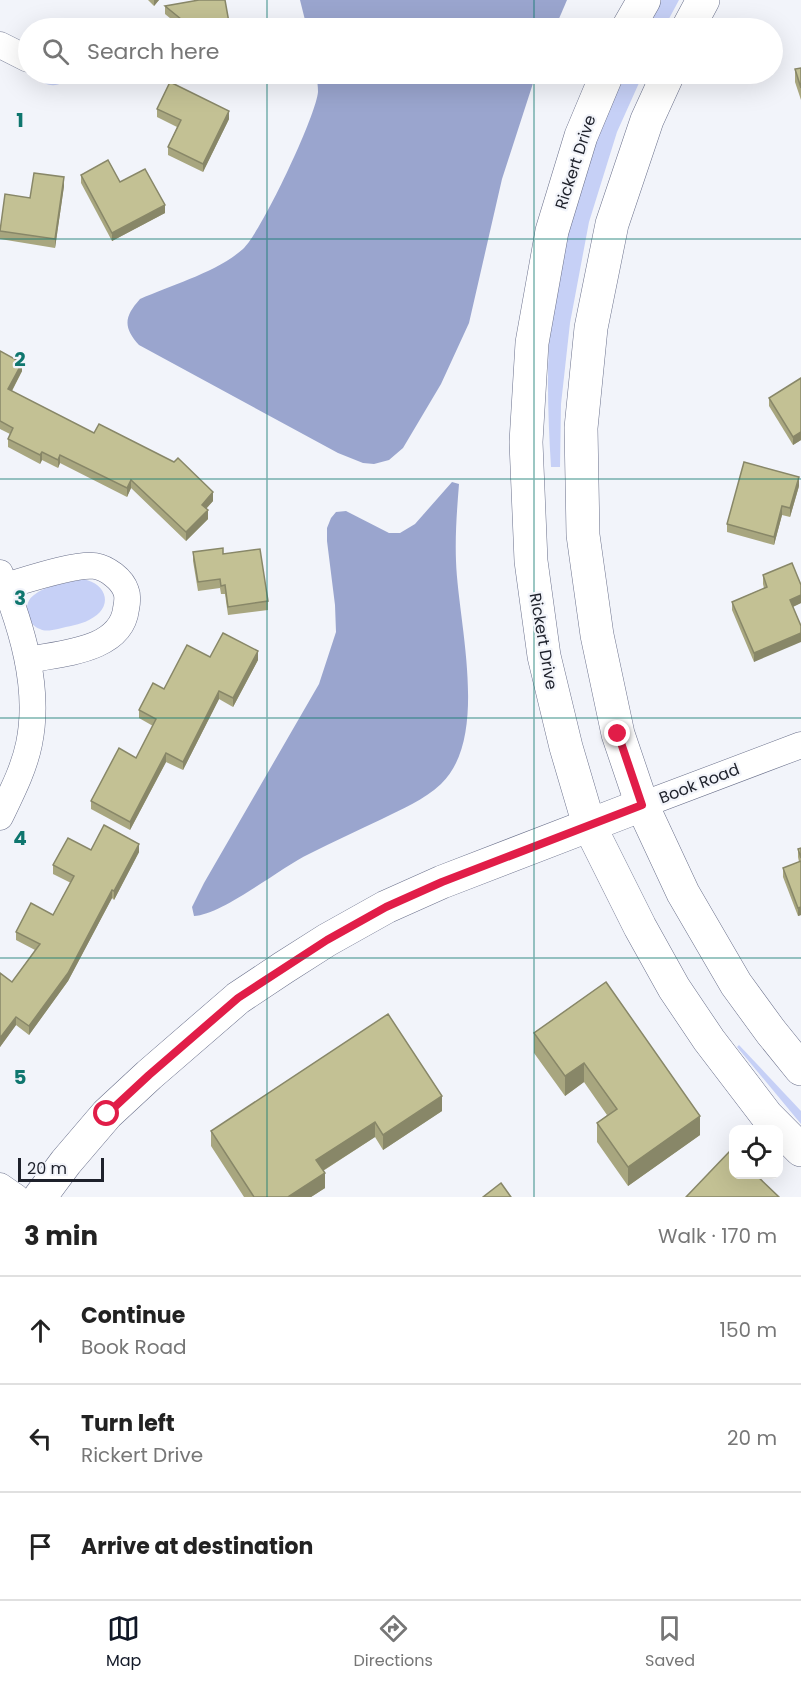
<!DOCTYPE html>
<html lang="en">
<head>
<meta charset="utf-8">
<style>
  body { margin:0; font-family:Poppins,sans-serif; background:#f6f6f6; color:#222 }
  .controls { position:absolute; right:18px; bottom:18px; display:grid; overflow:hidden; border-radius:12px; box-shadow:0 6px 24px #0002 }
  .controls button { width:54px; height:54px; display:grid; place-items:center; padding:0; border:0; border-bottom:2px solid #e0e0e0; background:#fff; color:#222; font:30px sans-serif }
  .scale { position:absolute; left:18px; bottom:15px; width:86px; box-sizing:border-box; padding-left:6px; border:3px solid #1e212b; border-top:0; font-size:16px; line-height:21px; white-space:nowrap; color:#1e212b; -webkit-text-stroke:4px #f2f4fa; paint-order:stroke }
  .stop { position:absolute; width:18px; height:18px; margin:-14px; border:4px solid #e11d48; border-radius:50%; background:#fff }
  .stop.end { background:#e11d48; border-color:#fff; box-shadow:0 2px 6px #0008 }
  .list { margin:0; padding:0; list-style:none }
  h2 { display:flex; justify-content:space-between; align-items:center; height:78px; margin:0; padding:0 24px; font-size:26px }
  h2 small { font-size:20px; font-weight:400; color:#767676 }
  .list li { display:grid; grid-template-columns:39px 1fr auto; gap:18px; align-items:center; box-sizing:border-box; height:108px; padding:0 24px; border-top:2px solid #e0e0e0 }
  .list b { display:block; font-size:22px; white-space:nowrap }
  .list p { margin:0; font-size:20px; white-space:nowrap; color:#767676 }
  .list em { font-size:20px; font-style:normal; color:#767676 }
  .icon { flex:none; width:33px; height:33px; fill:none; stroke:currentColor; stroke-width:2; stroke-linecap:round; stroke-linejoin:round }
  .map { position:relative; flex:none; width:801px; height:1197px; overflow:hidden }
  .search { position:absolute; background:#fff; box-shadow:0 6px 24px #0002; left:18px; right:18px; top:18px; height:66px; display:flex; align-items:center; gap:15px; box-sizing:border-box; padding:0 21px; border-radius:33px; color:#767676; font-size:22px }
  .sheet { height:402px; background:#fff }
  nav { display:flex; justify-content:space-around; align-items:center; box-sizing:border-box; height:84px; border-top:2px solid #e0e0e0; background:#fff; font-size:16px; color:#767676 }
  nav a { display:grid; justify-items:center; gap:3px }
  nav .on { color:#111827 }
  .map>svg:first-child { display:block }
</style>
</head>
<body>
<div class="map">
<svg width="801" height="1197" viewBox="0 0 801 1197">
  <rect width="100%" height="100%" fill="#f2f4fa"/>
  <g fill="#c6d0f6">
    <path d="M 657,0 L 679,0 L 664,28 L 642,28 Z"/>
    <path d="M 35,74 L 70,74 C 62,89 44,89 35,74 Z"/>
    <path d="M 620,74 L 643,74 L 617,132 L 589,222 L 570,323 L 561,404 L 560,467 L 551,467 C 548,417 546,366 551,316 C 560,231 590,152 620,74 Z"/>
    <path d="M 83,579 C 108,584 114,608 89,620 C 80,625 68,626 58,629 C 52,630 45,632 40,629 C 26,624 22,603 34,595 C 46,585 68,583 83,579 Z"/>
    <path d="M 739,1045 L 801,1111 L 801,1124 L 737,1047 Z"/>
  </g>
  <g fill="#9aa5ce">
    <path d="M 300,0 L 567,0 L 555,28 L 307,28 Z"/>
    <path d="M 316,74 L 536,74 L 502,179 L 469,323 L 441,384 L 403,448 L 389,460 L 374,464 L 363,463 L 338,453 L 139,345 C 123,327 124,317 140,299 C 172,285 217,272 243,249 C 261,233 316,116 318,92 C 318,86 317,79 316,74 Z"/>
    <path d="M 452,482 L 459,484 C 457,509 455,535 456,561 C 458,623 490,737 441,784 C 424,800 402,809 382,819 C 358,830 333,842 309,854 C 280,868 222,915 194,916 L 192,907 L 204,883 L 319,684 L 336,632 L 335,605 L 327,541 L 327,528 L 331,518 L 336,512 L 346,511 L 389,533 L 400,533 L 415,524 Z"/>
  </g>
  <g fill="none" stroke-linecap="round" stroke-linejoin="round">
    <defs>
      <g id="minor">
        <path d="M 0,45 L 28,59"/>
        <path d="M 0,573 C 21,625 41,687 29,744 C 24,769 11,794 0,817"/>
        <path d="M 5,586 C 26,580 76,563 95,566 C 107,568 122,579 126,591 C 128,596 127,604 126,609 C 121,651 61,653 28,660"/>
        <path d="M 642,805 L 801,745"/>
        <path d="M 0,1186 L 16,1197"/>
      </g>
      <g id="tertiary">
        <path d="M 628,28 L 644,0"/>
        <path d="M 688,28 L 703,0"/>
        <path d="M 607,74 L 581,136 L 552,231 L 532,343 L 526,442 L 531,561 L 544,656 L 566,747 L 589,825 L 640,927 L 674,988 L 709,1040 L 767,1116 L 801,1150"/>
        <path d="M 668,74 L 647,120 L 612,224 L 591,328 L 581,428 L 583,535 L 597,635 L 618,734 L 642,805 L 683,893 L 736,984 L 771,1032 L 801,1069"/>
        <path d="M 40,1197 L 66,1162 L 107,1114 L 149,1075 L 238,998 L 283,968 L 327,940 L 386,907 L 442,882 L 642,805"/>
      </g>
    </defs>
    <use href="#minor" stroke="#6a708b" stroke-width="27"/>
    <use href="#tertiary" stroke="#6a708b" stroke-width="34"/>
    <use href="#minor" stroke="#fff" stroke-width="26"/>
    <use href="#tertiary" stroke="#fff" stroke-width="33"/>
  </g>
  <g fill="#a8a67f">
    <path d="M 148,0 L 159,0 L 154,6 Z"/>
    <path d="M 165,6 L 230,28 L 182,28 L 165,14 Z"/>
    <path d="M 801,68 L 801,100 L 795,82 L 795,69 Z"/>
    <path d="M 157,109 L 229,119 L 203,172 L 168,155 L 168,147 L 177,127 L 157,117 Z"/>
    <path d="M 81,175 L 120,182 L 165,213 L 112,241 L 81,183 Z"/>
    <path d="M 64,186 L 55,248 L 0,239 L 0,231 L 30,198 Z"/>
    <path d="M 0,351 L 22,371 L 12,391 L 213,501 L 206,509 L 208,519 L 186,541 L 131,488 L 127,497 L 60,463 L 58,468 L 42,460 L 40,464 L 8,447 L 8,439 L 10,434 L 0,429 Z"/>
    <path d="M 801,378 L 801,440 L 793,445 L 769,406 L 769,398 Z"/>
    <path d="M 799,486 L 790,517 L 782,515 L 774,545 L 727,532 L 727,524 Z"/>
    <path d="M 193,552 L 223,554 L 268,601 L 268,610 L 228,615 L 225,594 L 221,594 L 220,588 L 198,591 L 193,561 Z"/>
    <path d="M 763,575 L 801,585 L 801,603 L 793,607 L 754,662 L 732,610 L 732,602 L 764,588 L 763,584 Z"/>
    <path d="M 210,657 L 258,660 L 233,707 L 219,699 L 183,770 L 166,762 L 130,830 L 91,809 L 91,801 L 136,758 L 153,726 L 139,718 L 139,710 L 164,689 Z"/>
    <path d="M 801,848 L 801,915 L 798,916 L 783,877 L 783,868 L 799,862 L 798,857 L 798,849 Z"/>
    <path d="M 91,850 L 139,852 L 114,900 L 112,898 L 68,981 L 29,1035 L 16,1025 L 0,1047 L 0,973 L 12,982 L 35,950 L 16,940 L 16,932 L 53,915 L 71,883 L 53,874 L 53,865 Z"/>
    <path d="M 606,982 L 700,1135 L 628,1186 L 597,1142 L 597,1123 L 607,1115 L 584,1082 L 565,1096 L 534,1053 L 534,1033 Z"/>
    <path d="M 442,1111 L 383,1150 L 375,1137 L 323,1171 L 325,1188 L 311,1197 L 244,1197 L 211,1146 L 211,1131 Z"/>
  </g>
  <g fill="#888768">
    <path d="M 154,0 L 159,0 L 154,6 Z"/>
    <path d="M 229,111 L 229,119 L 203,172 L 203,164 Z"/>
    <path d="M 64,177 L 64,186 L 55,248 L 55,239 Z"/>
    <path d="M 165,205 L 165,213 L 112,241 L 112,233 Z"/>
    <path d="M 22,363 L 22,371 L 8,398 L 8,389 Z"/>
    <path d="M 801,432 L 801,440 L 793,445 L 793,437 Z"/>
    <path d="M 42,452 L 42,460 L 40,464 L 40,455 Z"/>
    <path d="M 60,455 L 60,463 L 58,468 L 58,460 Z"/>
    <path d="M 799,477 L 799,486 L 790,517 L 790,508 Z"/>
    <path d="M 131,480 L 131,488 L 127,497 L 127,488 Z"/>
    <path d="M 213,492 L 213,501 L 202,513 L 202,505 Z"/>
    <path d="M 782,506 L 782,515 L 774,545 L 774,537 Z"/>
    <path d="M 208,510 L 208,519 L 186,541 L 186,532 Z"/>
    <path d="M 801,595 L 801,603 L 790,608 L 790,600 Z"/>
    <path d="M 801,633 L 801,642 L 754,662 L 754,653 Z"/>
    <path d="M 258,651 L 258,660 L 233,707 L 233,698 Z"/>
    <path d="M 219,691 L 219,699 L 183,770 L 183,762 Z"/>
    <path d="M 166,753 L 166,762 L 130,830 L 130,822 Z"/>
    <path d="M 139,844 L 139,852 L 114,900 L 114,891 Z"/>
    <path d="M 112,890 L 112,898 L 68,981 L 29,1035 L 29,1026 Z"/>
    <path d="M 801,907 L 801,915 L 798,916 L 798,908 Z"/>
    <path d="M 16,1017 L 16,1025 L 0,1047 L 0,1038 Z"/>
    <path d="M 584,1063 L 584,1082 L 565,1096 L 565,1076 Z"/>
    <path d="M 442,1096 L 442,1111 L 383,1150 L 383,1135 Z"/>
    <path d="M 700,1116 L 700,1135 L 628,1186 L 628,1167 Z"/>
    <path d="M 375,1122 L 375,1137 L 316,1175 L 316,1160 Z"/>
    <path d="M 325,1173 L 325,1188 L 311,1197 L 288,1197 Z"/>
  </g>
  <g fill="#c3c194" stroke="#888768" stroke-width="1.5">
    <path d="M 199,0 L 225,0 L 230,28 L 192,28 L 165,6 Z"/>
    <path d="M 801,68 L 801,88 L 795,69 Z"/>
    <path d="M 170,82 L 229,111 L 203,164 L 168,147 L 181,120 L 157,109 Z"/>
    <path d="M 108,160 L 120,182 L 145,169 L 165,205 L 112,233 L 81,175 Z"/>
    <path d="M 34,173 L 64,177 L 55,239 L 0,231 L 5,194 L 30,198 Z"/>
    <path d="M 0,351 L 22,363 L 8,389 L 94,433 L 99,424 L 174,462 L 178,458 L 213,492 L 202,505 L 208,510 L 186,532 L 131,480 L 127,488 L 60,455 L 58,460 L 42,452 L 40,455 L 8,439 L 13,428 L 0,421 Z"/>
    <path d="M 801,378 L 801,432 L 793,437 L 769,398 Z"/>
    <path d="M 744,462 L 799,477 L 790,508 L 782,506 L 774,537 L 727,524 Z"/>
    <path d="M 223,548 L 223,554 L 260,549 L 268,601 L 228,607 L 225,585 L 221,586 L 220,579 L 198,582 L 193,552 Z"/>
    <path d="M 792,563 L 801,585 L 801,595 L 790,600 L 801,626 L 801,633 L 754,653 L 732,602 L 767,587 L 763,575 Z"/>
    <path d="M 223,633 L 258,651 L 233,698 L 219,691 L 183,762 L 166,753 L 130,822 L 91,801 L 119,748 L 136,758 L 156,719 L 139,710 L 153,683 L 164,689 L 187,645 L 210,657 Z"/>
    <path d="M 104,825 L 139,844 L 114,891 L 112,890 L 68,973 L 29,1026 L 16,1017 L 0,1038 L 0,973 L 12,982 L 40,944 L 16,932 L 31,903 L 53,915 L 74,876 L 53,865 L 68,838 L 91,850 Z"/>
    <path d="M 801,848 L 801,858 L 798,849 Z"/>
    <path d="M 801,861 L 801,907 L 798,908 L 783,868 Z"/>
    <path d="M 606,982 L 700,1116 L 628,1167 L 597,1123 L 617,1109 L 584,1063 L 565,1076 L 534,1033 Z"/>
    <path d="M 388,1014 L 442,1096 L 383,1135 L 375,1122 L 316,1160 L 325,1173 L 288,1197 L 254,1197 L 211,1131 Z"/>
    <path d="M 730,1151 L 734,1154 L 734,1174 L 755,1174 L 779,1197 L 686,1197 Z"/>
    <path d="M 501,1183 L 511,1197 L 483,1197 Z"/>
  </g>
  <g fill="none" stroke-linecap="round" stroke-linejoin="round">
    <path stroke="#e11d48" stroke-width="8" d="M 107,1114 L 149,1075 L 238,998 L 327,940 L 386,907 L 442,882 L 642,805 L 618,734"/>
  </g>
  <path fill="none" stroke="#0f766e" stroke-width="1.5" stroke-opacity="0.55" d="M 267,0 L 267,28M 534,0 L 534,28M 267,74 L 267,1197M 534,74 L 534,1197M 0,239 L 801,239M 0,479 L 801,479M 0,718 L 801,718M 0,958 L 801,958"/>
  <g text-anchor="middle" stroke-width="4.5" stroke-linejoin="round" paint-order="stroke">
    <g font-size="16" fill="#1e212b" stroke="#f2f4fa">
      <text transform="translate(575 162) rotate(-72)" y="6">Rickert Drive</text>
      <text transform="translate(544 641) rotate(80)" y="6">Rickert Drive</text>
      <text transform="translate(699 783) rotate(-21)" y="6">Book Road</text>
    </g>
  </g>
  <g font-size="20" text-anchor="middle" font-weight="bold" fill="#0f766e" stroke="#f2f4fa" stroke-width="4.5" stroke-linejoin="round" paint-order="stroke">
    <text x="20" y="127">1</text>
    <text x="20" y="366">2</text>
    <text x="20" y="605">3</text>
    <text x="20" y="845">4</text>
    <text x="20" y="1084">5</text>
  </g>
</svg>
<div class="controls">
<button><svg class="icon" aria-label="locate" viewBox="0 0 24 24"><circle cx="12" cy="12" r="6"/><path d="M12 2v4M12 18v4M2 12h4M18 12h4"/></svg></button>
</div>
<div class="scale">20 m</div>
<div class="stop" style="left:107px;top:1114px"></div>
<div class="stop end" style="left:618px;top:734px"></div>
<div class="search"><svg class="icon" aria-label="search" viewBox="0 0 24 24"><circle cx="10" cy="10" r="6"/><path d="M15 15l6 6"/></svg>Search here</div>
</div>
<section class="sheet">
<h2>3 min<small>Walk · 170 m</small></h2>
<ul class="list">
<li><svg class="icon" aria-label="ahead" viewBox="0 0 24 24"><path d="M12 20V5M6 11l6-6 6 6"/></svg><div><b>Continue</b><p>Book Road</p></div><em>150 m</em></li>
<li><svg class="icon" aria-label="left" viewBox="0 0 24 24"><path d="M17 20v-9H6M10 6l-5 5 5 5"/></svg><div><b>Turn left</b><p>Rickert Drive</p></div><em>20 m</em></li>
<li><svg class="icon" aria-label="arrive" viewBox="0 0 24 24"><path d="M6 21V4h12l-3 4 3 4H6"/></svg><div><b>Arrive at destination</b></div></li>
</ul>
</section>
<nav>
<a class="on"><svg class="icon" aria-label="map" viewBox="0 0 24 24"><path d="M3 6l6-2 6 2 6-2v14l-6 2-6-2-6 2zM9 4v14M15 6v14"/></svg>Map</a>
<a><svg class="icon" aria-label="directions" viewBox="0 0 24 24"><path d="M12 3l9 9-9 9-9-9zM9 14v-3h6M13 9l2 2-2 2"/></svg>Directions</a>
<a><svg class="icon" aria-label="saved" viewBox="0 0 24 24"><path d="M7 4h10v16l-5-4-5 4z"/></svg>Saved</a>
</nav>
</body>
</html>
